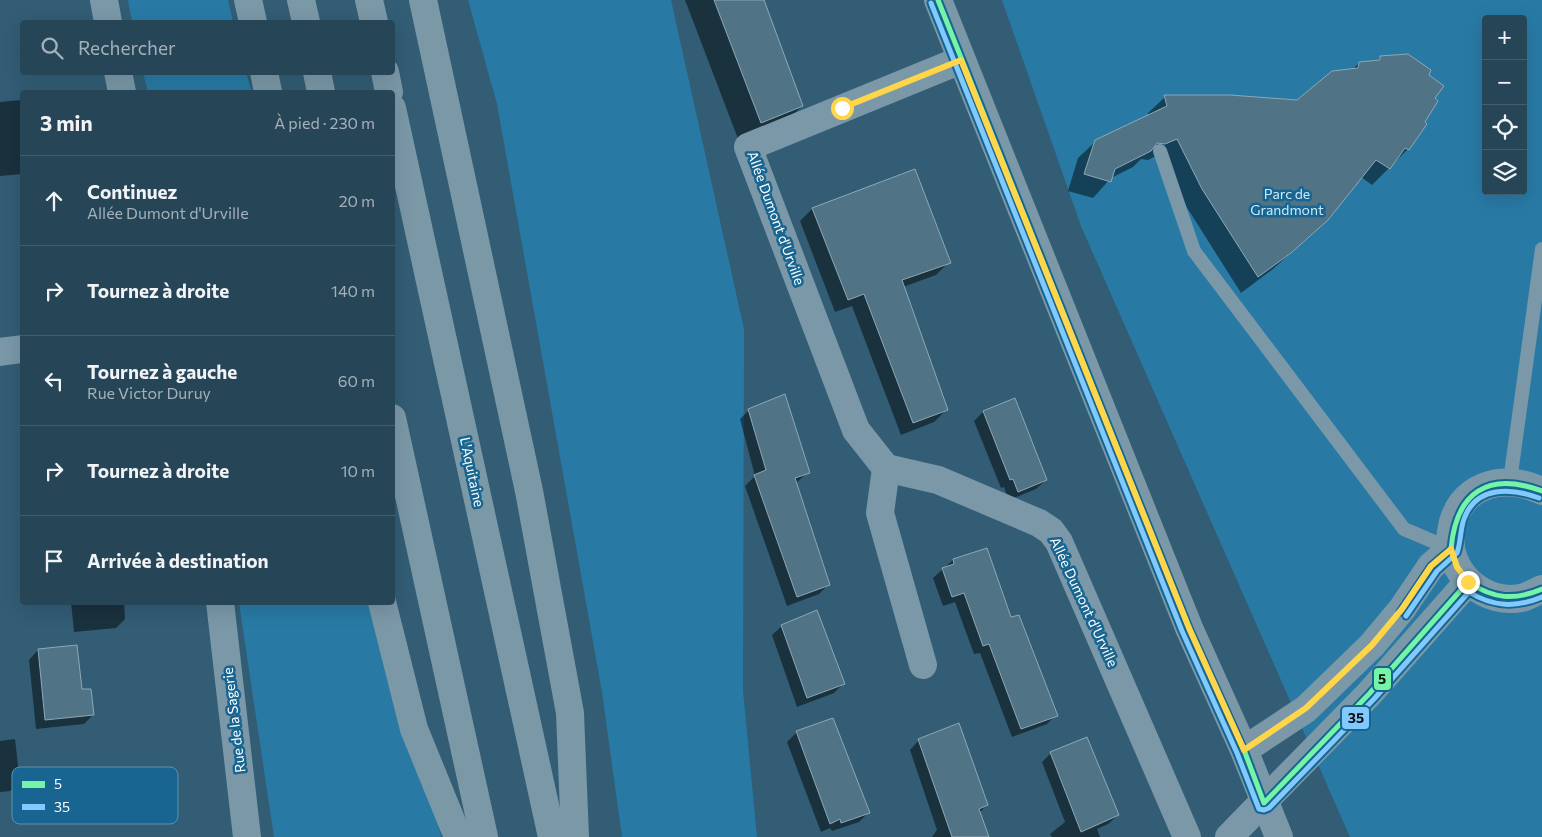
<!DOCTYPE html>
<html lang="fr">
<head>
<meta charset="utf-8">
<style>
  body { margin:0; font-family:Commissioner,sans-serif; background:#325061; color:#f1f3f6 }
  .controls { position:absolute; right:15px; top:15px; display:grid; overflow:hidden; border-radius:5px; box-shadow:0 5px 20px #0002 }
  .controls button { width:45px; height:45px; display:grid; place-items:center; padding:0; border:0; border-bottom:1px solid #425e6e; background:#264658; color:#f1f3f6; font:25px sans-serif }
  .stop { position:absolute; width:15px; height:15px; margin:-11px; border:4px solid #ffd54a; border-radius:50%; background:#fff }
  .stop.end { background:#ffd54a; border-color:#fff; box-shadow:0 1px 5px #0008 }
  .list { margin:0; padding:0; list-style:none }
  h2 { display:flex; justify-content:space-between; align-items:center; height:65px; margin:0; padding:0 20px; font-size:21px }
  h2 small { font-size:16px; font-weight:400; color:#a4b1ba }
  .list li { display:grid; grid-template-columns:32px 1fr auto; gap:15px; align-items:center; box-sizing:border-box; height:90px; padding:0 20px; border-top:1px solid #425e6e }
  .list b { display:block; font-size:19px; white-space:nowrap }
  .list p { margin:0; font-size:16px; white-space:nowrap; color:#a4b1ba }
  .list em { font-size:16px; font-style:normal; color:#a4b1ba }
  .icon { flex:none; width:28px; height:28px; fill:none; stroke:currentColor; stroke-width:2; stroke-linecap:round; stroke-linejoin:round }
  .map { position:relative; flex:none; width:1542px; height:837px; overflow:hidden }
  .search { position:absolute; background:#264658; box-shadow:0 5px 20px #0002; left:20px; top:20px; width:375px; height:55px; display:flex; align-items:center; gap:12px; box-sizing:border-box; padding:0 18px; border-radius:5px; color:#a4b1ba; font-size:19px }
  .panel { position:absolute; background:#264658; box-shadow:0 5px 20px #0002; left:20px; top:90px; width:375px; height:515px; border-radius:5px }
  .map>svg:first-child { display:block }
</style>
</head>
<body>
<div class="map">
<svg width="1542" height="837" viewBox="0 0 1542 837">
  <rect width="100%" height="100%" fill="#325d75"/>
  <g fill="#287aa5" fill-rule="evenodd">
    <path d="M 128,0 L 228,0 L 233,22 L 132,22 Z"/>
    <path d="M 468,0 L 671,0 L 744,329 L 743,691 L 757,837 L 622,837 L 602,692 L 497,104 Z"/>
    <path d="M 1002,0 L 1542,0 L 1542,837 L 1350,837 L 1081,226 ZM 1486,19 L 1523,19 L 1523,191 L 1486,191 Z"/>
    <path d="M 143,73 L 246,73 L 252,92 L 148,92 Z"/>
    <path d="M 239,603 L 383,603 L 429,780 L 441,837 L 274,837 Z"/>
  </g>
  <g fill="#0007">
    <path d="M 685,0 L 763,0 L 802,106 L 780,128 L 740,144 Z"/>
    <path d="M 1381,57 L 1427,75 L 1433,98 L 1408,149 L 1372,185 L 1361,177 L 1310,236 L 1273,269 L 1241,293 L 1186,206 L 1160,154 L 1148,160 L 1141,159 L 1133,167 L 1111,178 L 1093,198 L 1068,191 L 1078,158 L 1096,141 L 1149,116 L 1148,113 L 1165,97 L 1297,101 L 1352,70 L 1359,63 L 1377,61 Z"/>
    <path d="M 22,100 L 22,174 L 0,176 L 0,102 Z"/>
    <path d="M 812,209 L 949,262 L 936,275 L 903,287 L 946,410 L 934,422 L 901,435 L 852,306 L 835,312 L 800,221 Z"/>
    <path d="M 1014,400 L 1046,480 L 1036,489 L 1009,500 L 1004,487 L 1001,488 L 974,421 L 983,412 Z"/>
    <path d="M 749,410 L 808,472 L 796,483 L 828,585 L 819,594 L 787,606 L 745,486 L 755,476 L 740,419 Z"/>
    <path d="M 953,560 L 1011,619 L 1056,715 L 1047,724 L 1012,737 L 980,653 L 974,654 L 955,602 L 943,606 L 933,578 Z"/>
    <path d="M 71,602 L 124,602 L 125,619 L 116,628 L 74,632 Z"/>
    <path d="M 782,626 L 843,684 L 834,693 L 797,707 L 772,635 Z"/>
    <path d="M 38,650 L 81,690 L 93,715 L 84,724 L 36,729 L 29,660 Z"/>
    <path d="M 797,732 L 868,813 L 859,822 L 832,831 L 830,828 L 821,832 L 787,742 Z"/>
    <path d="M 15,739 L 20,782 L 10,791 L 0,792 L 0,741 Z"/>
    <path d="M 919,740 L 987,805 L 979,813 L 988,837 L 932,837 L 937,830 L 910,750 Z"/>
    <path d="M 1051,753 L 1118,815 L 1108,824 L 1097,829 L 1100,837 L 1052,837 L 1050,834 L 1065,822 L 1042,762 Z"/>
  </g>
  <g fill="#517386" stroke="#8ea8b6">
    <path d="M 714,0 L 764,0 L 803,106 L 761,123 Z"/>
    <path d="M 1408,54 L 1431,70 L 1429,75 L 1444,86 L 1435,98 L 1438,101 L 1425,122 L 1427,124 L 1409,150 L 1405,148 L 1390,169 L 1376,160 L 1328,220 L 1291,253 L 1258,277 L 1202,189 L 1177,139 L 1165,144 L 1157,143 L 1151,151 L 1115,169 L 1111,182 L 1084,174 L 1095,140 L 1167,106 L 1164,95 L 1230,95 L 1297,100 L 1332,71 L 1358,68 L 1359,62 L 1380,60 L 1380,56 Z"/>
    <path d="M 915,169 L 951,263 L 902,280 L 948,410 L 913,423 L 864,294 L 848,300 L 812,208 Z"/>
    <path d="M 785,394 L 810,473 L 795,478 L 830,585 L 797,597 L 754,475 L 766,470 L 748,409 Z"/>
    <path d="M 1015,398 L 1047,480 L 1018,492 L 1013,479 L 1010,480 L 983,411 Z"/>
    <path d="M 987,548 L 1011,617 L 1019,615 L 1058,716 L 1021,729 L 989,644 L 983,646 L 964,593 L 952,597 L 942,568 L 954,564 L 953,559 Z"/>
    <path d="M 817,610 L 845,684 L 807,698 L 781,625 Z"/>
    <path d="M 77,645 L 82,689 L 91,689 L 94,715 L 45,720 L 38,649 Z"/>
    <path d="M 833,718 L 870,813 L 841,823 L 840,819 L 830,824 L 796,731 Z"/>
    <path d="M 959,723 L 988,805 L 979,809 L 989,837 L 952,837 L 918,739 Z"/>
    <path d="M 1087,737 L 1119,815 L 1081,832 L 1050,752 Z"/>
  </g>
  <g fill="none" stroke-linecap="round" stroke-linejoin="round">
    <g stroke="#7a98a8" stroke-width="14">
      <path d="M 1160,151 L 1194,251 L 1404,529 L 1451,549"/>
      <path d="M 1510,481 L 1542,249"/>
    </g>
    <g stroke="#7a98a8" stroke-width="28">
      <path d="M 0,352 L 22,349"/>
      <path d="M 886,468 L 938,480 L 1039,523 L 1051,531 L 1059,542 L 1187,837"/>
      <path d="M 1542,491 C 1503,472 1457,485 1451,532 C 1445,572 1486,608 1525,597 C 1530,595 1537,591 1542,589"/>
      <path d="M 923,665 L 880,513 L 886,468 L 856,430 L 748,147 L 961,60"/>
      <path d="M 1244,750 L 1306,709 L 1372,645 L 1402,609 L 1431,566 L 1451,549"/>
      <path d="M 1229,837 L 1369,694 L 1468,582"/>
    </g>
    <g stroke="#7a98a8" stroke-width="28">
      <path d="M 104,0 L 108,22"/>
      <path d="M 938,0 L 1189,628 L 1244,750 L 1279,837"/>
      <path d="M 118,72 L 122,92"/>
      <path d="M 220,602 L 247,837"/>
    </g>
    <g stroke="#7b98a7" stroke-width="28">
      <path d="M 248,0 L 253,22"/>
      <path d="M 301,0 L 306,22"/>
      <path d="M 369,0 L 374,22"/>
      <path d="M 423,0 L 529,491 L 570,713 L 575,837"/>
      <path d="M 264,72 L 268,92"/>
      <path d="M 317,72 L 321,92"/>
      <path d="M 385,72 L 389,92"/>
      <path d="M 392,108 L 552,837"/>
      <path d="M 392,418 L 484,837"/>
      <path d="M 382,602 L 414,729 L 458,837"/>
    </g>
    <defs>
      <g id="bus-1">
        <path d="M 938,0 L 1189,628 L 1244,750 L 1264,803 L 1369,694 L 1468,582 C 1494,599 1514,601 1542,589"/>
        <path d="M 1400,612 L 1431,566 L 1451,549 C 1456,492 1488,471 1542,491"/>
      </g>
      <g id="bus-2">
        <path d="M 931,3 L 1182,631 L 1237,753 L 1259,809 L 1264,810 L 1269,808 L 1374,699 L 1469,592 C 1493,607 1516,608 1542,597"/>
        <path d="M 1406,616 L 1437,571 L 1457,553 C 1461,542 1460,530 1464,519 C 1476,485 1512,488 1539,498"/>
      </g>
    </defs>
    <use href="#bus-1" stroke="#176590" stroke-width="9"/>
    <use href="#bus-2" stroke="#176590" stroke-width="9"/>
    <use href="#bus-1" stroke="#73f4a6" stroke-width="5"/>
    <use href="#bus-2" stroke="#80caff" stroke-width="5"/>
  </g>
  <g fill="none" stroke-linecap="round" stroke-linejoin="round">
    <path stroke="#ffd54a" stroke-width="6" d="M 842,108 L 961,60 L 1189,628 L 1244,750 L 1306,708 L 1372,645 L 1402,609 L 1431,566 L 1451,549 L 1457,567 L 1468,582"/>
  </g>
  <g text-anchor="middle" stroke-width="5" stroke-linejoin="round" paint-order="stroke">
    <g font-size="14" fill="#caebfb" stroke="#176590">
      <text x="1287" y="199">Parc de<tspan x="1287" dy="16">Grandmont</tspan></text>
    </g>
    <g font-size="14" fill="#fff" stroke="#176590">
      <text transform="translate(776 218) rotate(70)" y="5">Allée Dumont d'Urville</text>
      <text transform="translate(472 472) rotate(78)" y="5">L'Aquitaine</text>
      <text transform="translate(1084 602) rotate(65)" y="5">Allée Dumont d'Urville</text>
      <text transform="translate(234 720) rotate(-97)" y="5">Rue de la Sagerie</text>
    </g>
  </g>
  <rect x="12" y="767" width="166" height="57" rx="8" fill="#176590" stroke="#5d93b1" stroke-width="1"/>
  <rect x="22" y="781" width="23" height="7" fill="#73f4a6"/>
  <rect x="22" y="804" width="23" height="6" fill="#80caff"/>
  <g font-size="14" fill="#fff">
    <text x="54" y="789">5</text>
    <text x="54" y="812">35</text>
  </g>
  <g stroke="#176590" stroke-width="2">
    <rect x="1373" y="667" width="19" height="24" rx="5" fill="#73f4a6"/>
    <rect x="1341" y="706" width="29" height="24" rx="5" fill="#80caff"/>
  </g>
  <g font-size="14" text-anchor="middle" font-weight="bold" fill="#111">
    <text x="1382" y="684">5</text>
    <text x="1356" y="723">35</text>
  </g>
</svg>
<div class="controls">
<button>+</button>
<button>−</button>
<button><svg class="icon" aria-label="locate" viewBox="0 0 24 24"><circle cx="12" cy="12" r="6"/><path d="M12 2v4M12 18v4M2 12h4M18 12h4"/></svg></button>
<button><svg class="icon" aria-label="layers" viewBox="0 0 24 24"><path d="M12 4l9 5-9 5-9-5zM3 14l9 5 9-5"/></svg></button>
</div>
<div class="stop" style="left:842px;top:108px"></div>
<div class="stop end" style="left:1468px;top:582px"></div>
<div class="search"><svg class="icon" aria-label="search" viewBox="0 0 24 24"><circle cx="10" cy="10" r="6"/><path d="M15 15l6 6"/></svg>Rechercher</div>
<section class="panel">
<h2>3 min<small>À pied · 230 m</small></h2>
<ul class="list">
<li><svg class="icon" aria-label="ahead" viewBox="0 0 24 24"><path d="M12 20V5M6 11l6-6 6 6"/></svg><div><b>Continuez</b><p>Allée Dumont d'Urville</p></div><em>20 m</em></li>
<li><svg class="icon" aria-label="right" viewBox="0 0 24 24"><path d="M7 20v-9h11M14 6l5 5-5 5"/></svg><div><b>Tournez à droite</b></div><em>140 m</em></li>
<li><svg class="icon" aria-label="left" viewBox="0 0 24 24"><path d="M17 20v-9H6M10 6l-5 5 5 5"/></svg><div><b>Tournez à gauche</b><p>Rue Victor Duruy</p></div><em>60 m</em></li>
<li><svg class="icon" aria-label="right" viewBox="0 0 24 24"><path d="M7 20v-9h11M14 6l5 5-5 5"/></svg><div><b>Tournez à droite</b></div><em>10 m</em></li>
<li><svg class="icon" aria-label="arrive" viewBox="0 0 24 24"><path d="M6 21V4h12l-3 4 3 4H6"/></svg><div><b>Arrivée à destination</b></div></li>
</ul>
</section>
</div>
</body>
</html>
